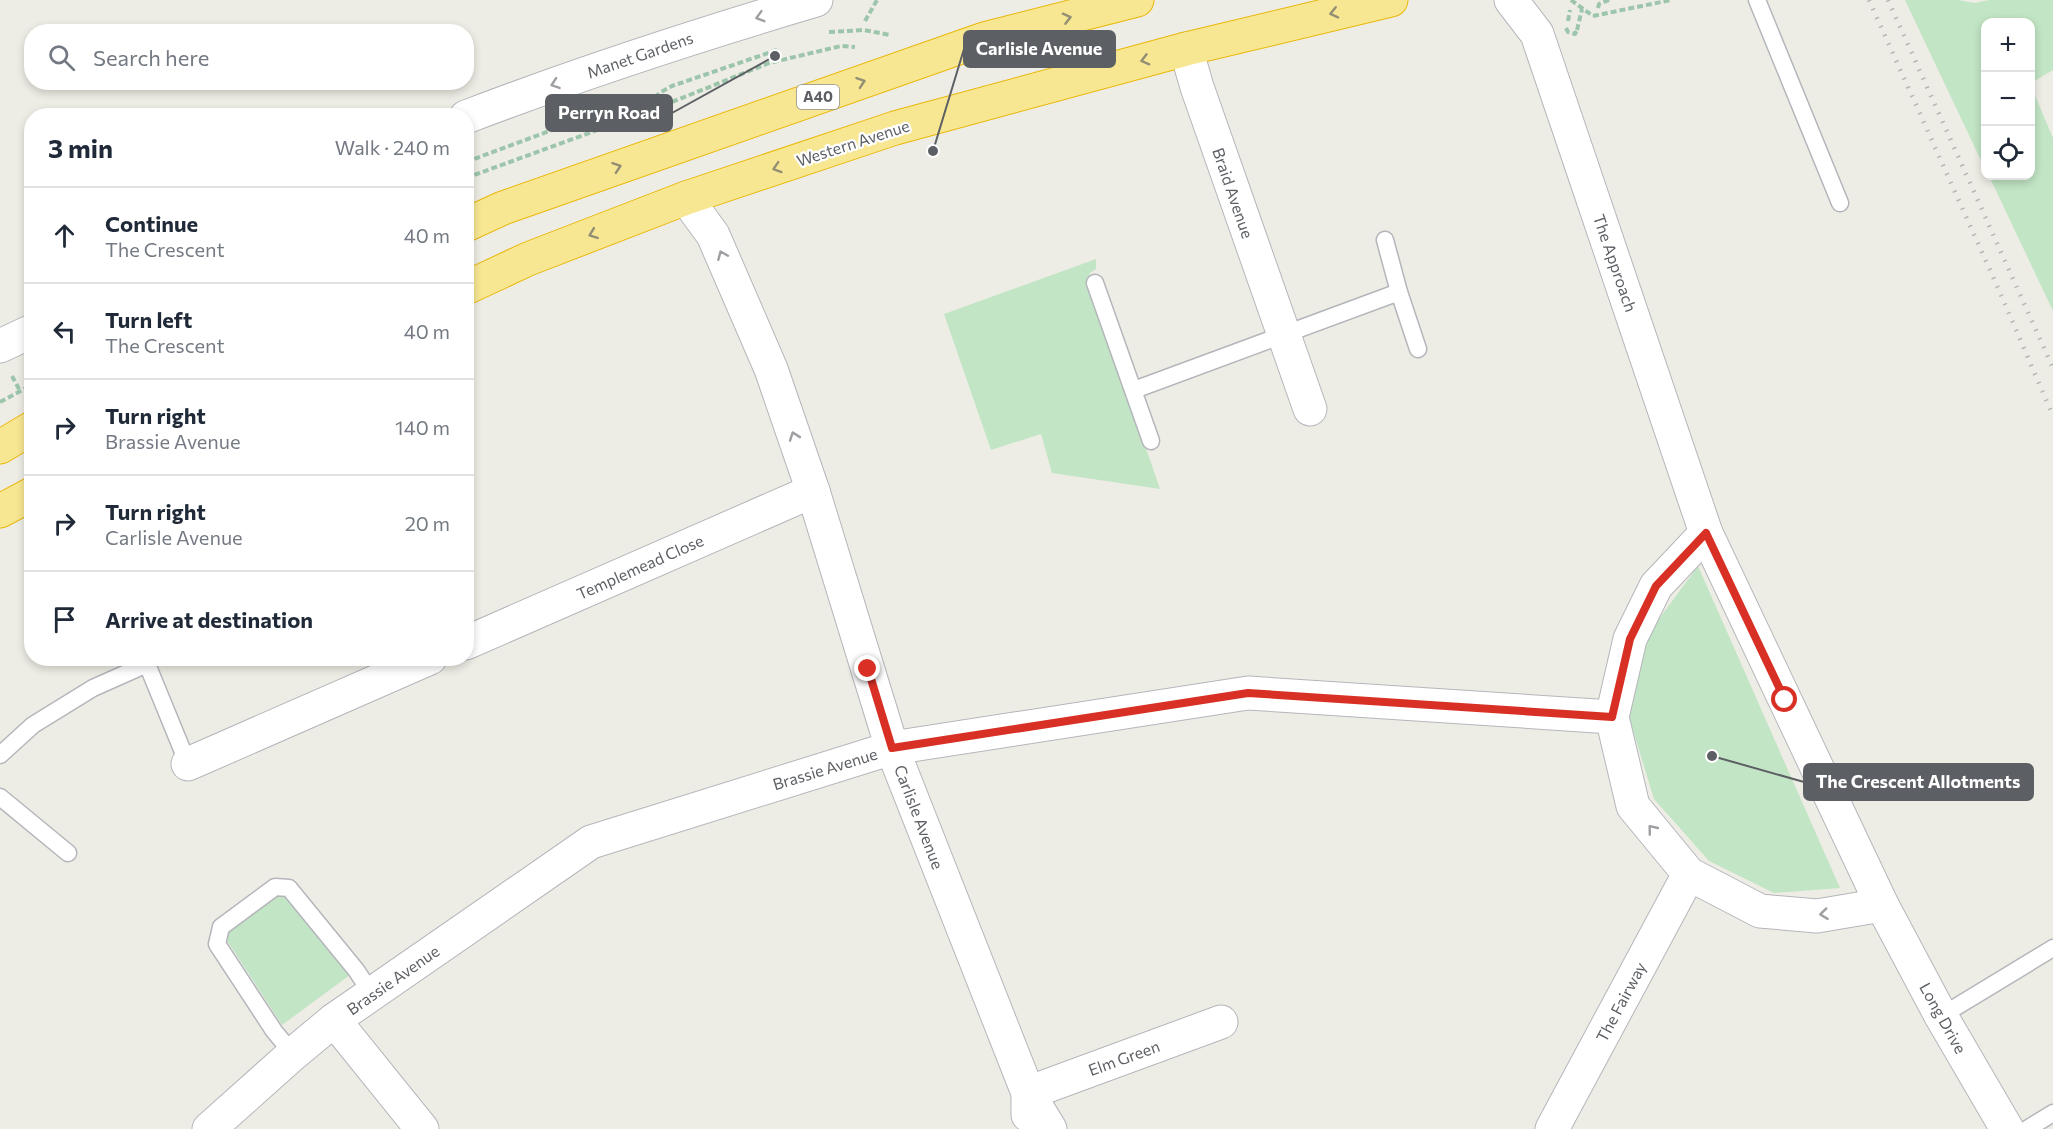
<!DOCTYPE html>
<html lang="en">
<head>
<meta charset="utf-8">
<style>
  body { margin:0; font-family:Commissioner,sans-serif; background:#f2f2f3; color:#1f2937 }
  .controls { position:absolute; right:18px; top:18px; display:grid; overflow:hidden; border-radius:12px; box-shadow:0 3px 9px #0003 }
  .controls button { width:54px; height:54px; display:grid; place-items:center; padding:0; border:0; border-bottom:2px solid #e0e1e3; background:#fff; color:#1f2937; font:30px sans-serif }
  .stop { position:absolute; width:18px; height:18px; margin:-14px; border:4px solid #d93025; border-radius:50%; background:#fff }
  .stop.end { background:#d93025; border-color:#fff; box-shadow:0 2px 6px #0008 }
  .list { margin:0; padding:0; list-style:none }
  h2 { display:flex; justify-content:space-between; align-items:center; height:78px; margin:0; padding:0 24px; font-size:26px }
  h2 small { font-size:20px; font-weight:400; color:#747a83 }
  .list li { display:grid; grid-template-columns:39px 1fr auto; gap:18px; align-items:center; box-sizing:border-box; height:96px; padding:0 24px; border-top:2px solid #e0e1e3 }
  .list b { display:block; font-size:22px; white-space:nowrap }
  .list p { margin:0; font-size:20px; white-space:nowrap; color:#747a83 }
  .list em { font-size:20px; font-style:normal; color:#747a83 }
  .icon { flex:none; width:33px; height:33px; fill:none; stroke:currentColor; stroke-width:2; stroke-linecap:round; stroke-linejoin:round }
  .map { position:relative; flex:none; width:2053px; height:1129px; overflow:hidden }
  .search { position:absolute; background:#fff; box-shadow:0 3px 9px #0003; left:24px; top:24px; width:450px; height:66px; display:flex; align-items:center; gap:15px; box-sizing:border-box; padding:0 21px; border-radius:24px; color:#747a83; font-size:22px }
  .panel { position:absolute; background:#fff; box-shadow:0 3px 9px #0003; left:24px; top:108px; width:450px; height:558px; border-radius:24px }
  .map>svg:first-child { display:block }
</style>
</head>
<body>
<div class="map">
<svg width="2053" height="1129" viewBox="0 0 2053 1129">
  <rect width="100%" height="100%" fill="#eeede5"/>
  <g fill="#c2e5c5">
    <path d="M 1905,0 L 1959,0 L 1974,3 L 1989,0 L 2053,0 L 2053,70 L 2031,83 L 2030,22 L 1986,22 L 1985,169 Z"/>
    <path d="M 2031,86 L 2053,138 L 2053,311 L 1989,176 L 2030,176 Z"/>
    <path d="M 1096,259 L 1096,269 L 1090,273 L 1089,283 L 1160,489 L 1052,473 L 1041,434 L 991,450 L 944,314 Z"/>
    <path d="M 1698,566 L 1840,888 L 1774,893 L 1709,861 L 1654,799 L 1628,714 L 1650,631 Z"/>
    <path d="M 278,893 L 286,895 L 350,975 L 282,1025 L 224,936 L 227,928 Z"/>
  </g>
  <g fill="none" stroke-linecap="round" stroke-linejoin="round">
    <defs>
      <g id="lane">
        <path d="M 1757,0 L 1840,203"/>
        <path d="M 1385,240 L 1399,292 L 1418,349"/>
        <path d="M 1095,283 L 1151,441"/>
        <path d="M 1134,390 L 1399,292"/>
        <path d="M 0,755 L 33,725 L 93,688 L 147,664 L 188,764"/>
        <path d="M 0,797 L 68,853"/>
        <path d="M 1941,1016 L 2053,948"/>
        <path d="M 293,1054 L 274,1031 L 217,944 L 221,927 L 275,887 L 289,888 L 356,970 L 372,994"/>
        <path d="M 2027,1129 L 2053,1113"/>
      </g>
      <g id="street">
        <path d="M 1511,0 L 1537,34 L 1706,533 L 1882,905 L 1941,1016 L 2007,1129"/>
        <path d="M 1186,49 L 1197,87 L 1310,409"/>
        <path d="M 466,117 C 581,73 698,35 816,0"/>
        <path d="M 686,198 L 713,235 L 771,369 L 813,491 L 892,748 L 1028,1093 L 1050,1129"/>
        <path d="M 0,346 L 32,331"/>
        <path d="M 1706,533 L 1656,586 L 1630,639 L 1612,717 L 1633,806 L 1689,874 L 1760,911 L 1817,916 L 1882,905"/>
        <path d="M 466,643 L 813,491"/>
        <path d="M 188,764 L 430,658"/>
        <path d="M 334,1020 L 422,1129"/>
        <path d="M 1028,1115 L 1028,1093 L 1221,1022"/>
        <path d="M 209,1129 L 293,1054 L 334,1020 L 591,842 L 892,748 L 1248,693 L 1612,717"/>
        <path d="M 1552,1129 L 1689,874"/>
      </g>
      <g id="highway">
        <path d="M 466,225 L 503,208 L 984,39 L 1137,0"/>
        <path d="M 466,288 L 528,259 L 686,198 L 895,128 L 1186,49 L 1391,0"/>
        <path d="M 0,447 L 32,428"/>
        <path d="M 0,511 L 32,494"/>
      </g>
    </defs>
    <use href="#lane" stroke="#b5b6bb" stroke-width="19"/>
    <use href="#street" stroke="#b5b6bb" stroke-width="35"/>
    <use href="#highway" stroke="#e9b70a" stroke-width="35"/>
    <g stroke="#9cc5ab" stroke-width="4" stroke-dasharray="6 3" stroke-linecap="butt">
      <path d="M 1571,0 L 1593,16"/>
      <path d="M 1598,8 L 1599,4 L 1609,0"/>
      <path d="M 865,21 L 877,0"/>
      <path d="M 1568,21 L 1570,10"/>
      <path d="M 1577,30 L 1582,9"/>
      <path d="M 829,32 L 864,30 L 890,35"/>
      <path d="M 645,119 L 647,122 L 667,104 L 769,63 L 841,46 L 855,47"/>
      <path d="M 466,162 L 630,101 L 633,105"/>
      <path d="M 466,178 L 633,117 L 661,92 L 672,86 L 777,50"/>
      <path d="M 12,376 L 20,391"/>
      <path d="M 0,402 L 32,385"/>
    </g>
    <use href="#lane" stroke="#fff" stroke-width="16"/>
    <use href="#street" stroke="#fff" stroke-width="33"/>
    <use href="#highway" stroke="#f8e792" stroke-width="33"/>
    <g stroke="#b5b6b6" stroke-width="4.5" stroke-dasharray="1.5 8" stroke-linecap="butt">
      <path d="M 1869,0 L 1998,288 L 2053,416"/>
      <path d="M 1888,0 L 2053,368"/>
    </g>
    <g stroke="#9cc5ab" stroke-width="4" stroke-dasharray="6 3" stroke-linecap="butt">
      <path d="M 1593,16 L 1671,0"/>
      <path d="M 1566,28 L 1568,32 L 1575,34 L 1577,30"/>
    </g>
  </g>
  <defs><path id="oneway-chevron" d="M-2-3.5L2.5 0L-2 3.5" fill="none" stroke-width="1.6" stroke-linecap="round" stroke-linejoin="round" transform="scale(1.5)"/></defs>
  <g stroke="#938f74">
    <use href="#oneway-chevron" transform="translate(1334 13) rotate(167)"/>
    <use href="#oneway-chevron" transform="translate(1067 18) rotate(-14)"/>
    <use href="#oneway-chevron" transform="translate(1145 60) rotate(165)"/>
    <use href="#oneway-chevron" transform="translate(861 82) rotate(-19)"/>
    <use href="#oneway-chevron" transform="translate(617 167) rotate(-19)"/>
    <use href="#oneway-chevron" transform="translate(777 168) rotate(162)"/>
    <use href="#oneway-chevron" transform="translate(593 234) rotate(159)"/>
  </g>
  <g stroke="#9d9fa2">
    <use href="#oneway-chevron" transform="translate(760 17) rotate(164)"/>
    <use href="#oneway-chevron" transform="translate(555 84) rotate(161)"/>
    <use href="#oneway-chevron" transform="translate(722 255) rotate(-113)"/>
    <use href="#oneway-chevron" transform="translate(794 436) rotate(-109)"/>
    <use href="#oneway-chevron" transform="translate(1652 829) rotate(-129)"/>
    <use href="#oneway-chevron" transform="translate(1824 914) rotate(173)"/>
  </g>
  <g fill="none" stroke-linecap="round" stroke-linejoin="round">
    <path stroke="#d93025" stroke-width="8" d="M 868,669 L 892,748 L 1248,693 L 1612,717 L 1630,639 L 1656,586 L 1706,533 L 1785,700"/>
  </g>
  <g text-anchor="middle" stroke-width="4.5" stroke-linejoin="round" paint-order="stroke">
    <rect fill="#fff" stroke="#8d8f92" stroke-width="1.5" x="797" y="85" width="42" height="24" rx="4.5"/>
    <g font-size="15" font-weight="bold" fill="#5c5f64">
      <text x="818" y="102">A40</text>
    </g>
    <g font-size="16" fill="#5c5f64" stroke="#fff">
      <text transform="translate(640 55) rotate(-19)" y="6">Manet Gardens</text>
      <text transform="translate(853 143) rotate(-18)" y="6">Western Avenue</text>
      <text transform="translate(1233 193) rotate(71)" y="6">Braid Avenue</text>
      <text transform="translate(1615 263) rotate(71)" y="6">The Approach</text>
      <text transform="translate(640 567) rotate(-24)" y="6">Templemead Close</text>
      <text transform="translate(825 769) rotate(-17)" y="6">Brassie Avenue</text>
      <text transform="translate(919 817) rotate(69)" y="6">Carlisle Avenue</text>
      <text transform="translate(393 980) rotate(-35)" y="6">Brassie Avenue</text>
      <text transform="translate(1621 1002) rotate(-62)" y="6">The Fairway</text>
      <text transform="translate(1943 1018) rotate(61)" y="6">Long Drive</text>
      <text transform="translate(1124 1058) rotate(-20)" y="6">Elm Green</text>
    </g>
  </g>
  <path fill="none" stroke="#5c5f64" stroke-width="2" d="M933 151L964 49M775 56L672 113M1712 756L1804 782"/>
  <g fill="#5c5f64" stroke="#fff" stroke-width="2">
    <circle cx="933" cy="151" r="6"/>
    <circle cx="775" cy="56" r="6"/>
    <circle cx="1712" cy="756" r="6"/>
  </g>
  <g fill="#5c5f64" stroke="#5c5f64" stroke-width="2">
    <rect x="964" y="31" width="151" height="36" rx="6"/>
    <rect x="546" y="95" width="126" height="36" rx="6"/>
    <rect x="1804" y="764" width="229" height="36" rx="6"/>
  </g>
  <g font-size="18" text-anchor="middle" font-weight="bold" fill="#fff">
    <text x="1039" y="55">Carlisle Avenue</text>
    <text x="609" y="119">Perryn Road</text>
    <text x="1918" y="788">The Crescent Allotments</text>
  </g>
</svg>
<div class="controls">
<button>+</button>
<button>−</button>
<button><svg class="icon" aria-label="locate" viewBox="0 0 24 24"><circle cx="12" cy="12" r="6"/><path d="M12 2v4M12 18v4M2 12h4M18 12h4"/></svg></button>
</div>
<div class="stop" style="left:1785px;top:700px"></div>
<div class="stop end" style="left:868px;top:669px"></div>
<div class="search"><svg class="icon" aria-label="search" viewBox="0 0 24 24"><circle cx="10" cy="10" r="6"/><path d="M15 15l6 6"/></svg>Search here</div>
<section class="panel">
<h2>3 min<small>Walk · 240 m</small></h2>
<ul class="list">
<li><svg class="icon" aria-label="ahead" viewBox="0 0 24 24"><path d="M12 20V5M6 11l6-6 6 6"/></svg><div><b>Continue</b><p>The Crescent</p></div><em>40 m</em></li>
<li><svg class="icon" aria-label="left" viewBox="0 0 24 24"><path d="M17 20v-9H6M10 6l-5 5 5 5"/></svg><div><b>Turn left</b><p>The Crescent</p></div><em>40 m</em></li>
<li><svg class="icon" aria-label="right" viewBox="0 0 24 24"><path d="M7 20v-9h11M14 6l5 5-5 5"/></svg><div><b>Turn right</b><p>Brassie Avenue</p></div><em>140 m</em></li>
<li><svg class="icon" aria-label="right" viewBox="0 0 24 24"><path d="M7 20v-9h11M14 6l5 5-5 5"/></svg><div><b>Turn right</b><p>Carlisle Avenue</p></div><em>20 m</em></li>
<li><svg class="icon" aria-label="arrive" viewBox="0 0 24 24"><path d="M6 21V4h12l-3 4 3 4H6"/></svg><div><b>Arrive at destination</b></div></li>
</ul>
</section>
</div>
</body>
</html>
